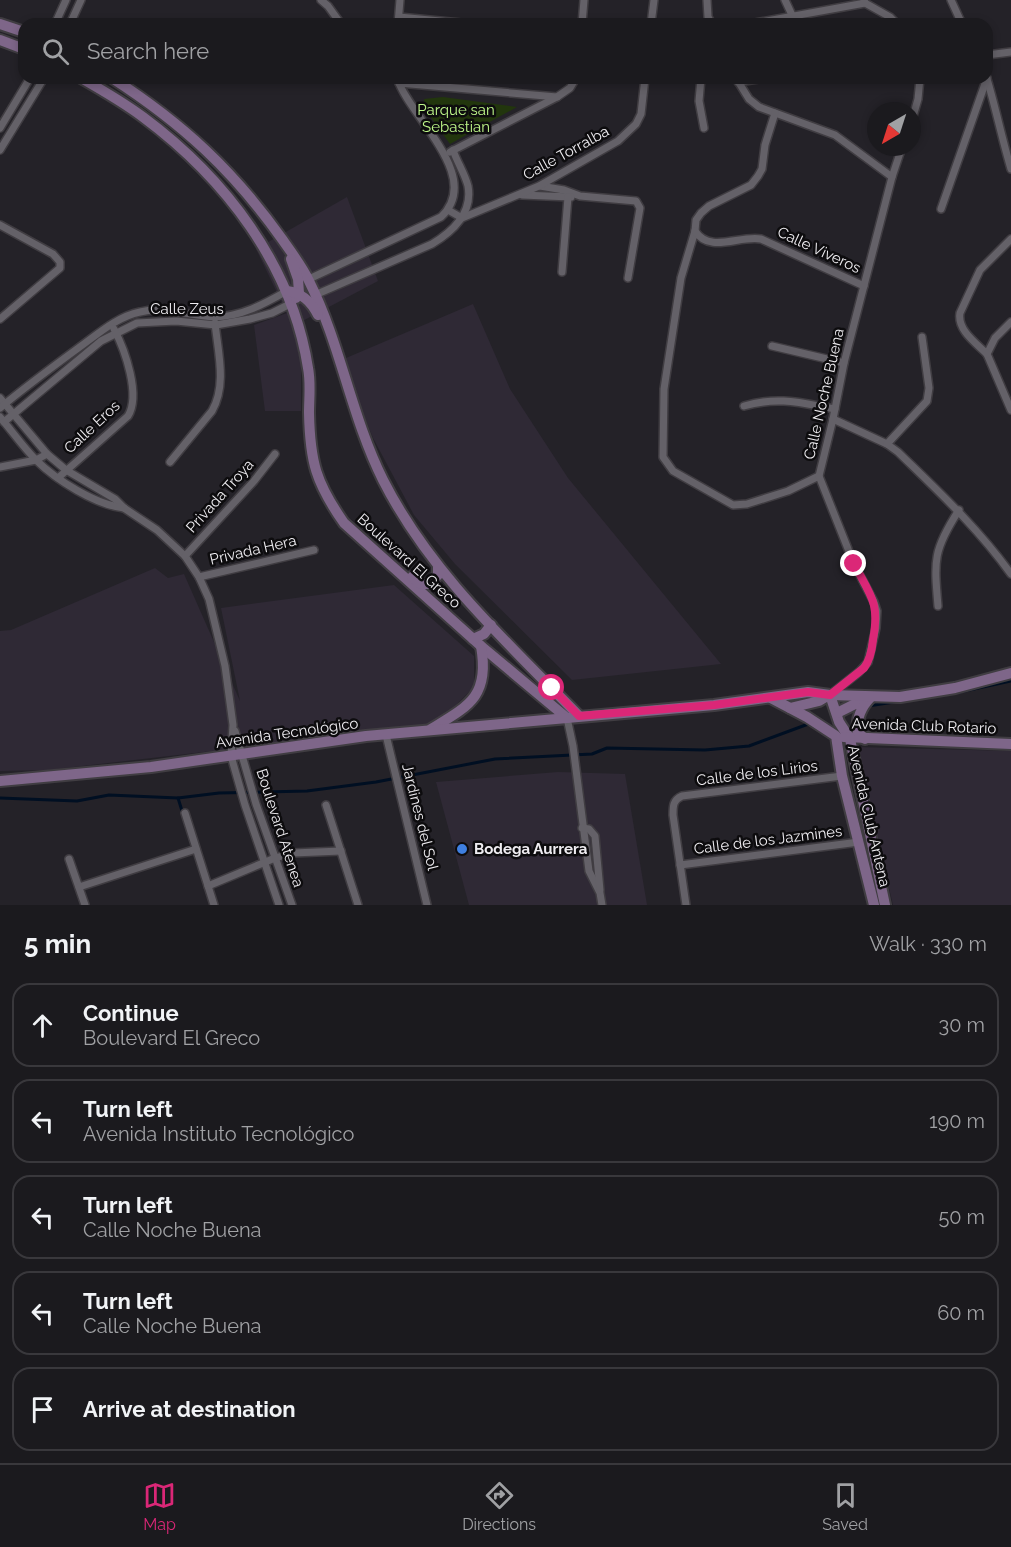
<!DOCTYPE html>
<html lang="en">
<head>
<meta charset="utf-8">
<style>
  body { margin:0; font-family:Raleway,sans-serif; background:#242327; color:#f1f3f6 }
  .compass { position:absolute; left:867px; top:102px; width:54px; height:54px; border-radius:50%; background:#1b1a1e; box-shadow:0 3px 9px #0003; rotate:219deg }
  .stop { position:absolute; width:18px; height:18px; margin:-14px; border:4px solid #db2777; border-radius:50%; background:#fff }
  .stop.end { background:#db2777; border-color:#fff; box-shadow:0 2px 6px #0008 }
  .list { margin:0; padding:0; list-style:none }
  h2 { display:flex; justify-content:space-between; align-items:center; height:78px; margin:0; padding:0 24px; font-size:26px }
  h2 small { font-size:20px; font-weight:400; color:#a0a1a4 }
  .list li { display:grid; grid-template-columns:39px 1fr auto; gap:18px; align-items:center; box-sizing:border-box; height:84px; margin:0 12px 12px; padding:0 12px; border:2px solid #39383c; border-radius:18px }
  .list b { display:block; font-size:22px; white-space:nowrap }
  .list p { margin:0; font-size:20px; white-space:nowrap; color:#a0a1a4 }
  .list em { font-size:20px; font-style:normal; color:#a0a1a4 }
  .icon { flex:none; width:33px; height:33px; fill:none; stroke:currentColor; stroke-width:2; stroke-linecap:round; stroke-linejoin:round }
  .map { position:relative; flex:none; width:1011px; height:905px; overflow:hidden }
  .search { position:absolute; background:#1b1a1e; box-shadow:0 3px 9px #0003; left:18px; right:18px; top:18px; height:66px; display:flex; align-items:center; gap:15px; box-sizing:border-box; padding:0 21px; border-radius:18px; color:#a0a1a4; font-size:22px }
  .sheet { height:558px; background:#1b1a1e }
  nav { display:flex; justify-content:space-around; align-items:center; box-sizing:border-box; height:84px; border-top:2px solid #39383c; background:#1b1a1e; font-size:16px; color:#a0a1a4 }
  nav a { display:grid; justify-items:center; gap:3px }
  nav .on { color:#db2777 }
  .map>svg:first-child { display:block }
</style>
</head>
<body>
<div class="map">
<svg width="1011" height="905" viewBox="0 0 1011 905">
  <rect width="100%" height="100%" fill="#242228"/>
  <g fill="#2f2935">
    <path d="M 347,197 L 378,281 L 293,326 L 301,365 L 301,411 L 265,411 L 254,325 L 287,313 L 256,249 Z"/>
    <path d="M 473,304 L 510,389 L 568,478 L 721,664 L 572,680 L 455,564 L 414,515 L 373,438 L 354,391 L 346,358 Z"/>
    <path d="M 155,568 L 168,578 L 184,574 L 240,701 L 221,608 L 394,585 L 474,656 L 474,687 L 436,725 L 48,770 L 0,771 L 0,631 L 11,630 Z"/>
    <path d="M 856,747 L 1011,751 L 1011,905 L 893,905 Z"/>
    <path d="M 558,772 L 625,774 L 647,905 L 469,905 L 436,782 Z"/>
  </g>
  <path fill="#22360d" d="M 443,97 L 517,107 L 450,144 L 425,109 L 424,99 Z"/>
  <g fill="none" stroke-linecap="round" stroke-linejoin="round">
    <g stroke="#000f22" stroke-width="3">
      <path d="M 960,692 L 1011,681"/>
      <path d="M 868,706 L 894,702"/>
      <path d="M 0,798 L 77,801 L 109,795 L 178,798 L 219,793 L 307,791 L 376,782 L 495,759 L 592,754 L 607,748 L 705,750 L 749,746 L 811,723"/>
      <path d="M 178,798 L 183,814"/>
    </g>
    <defs>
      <g id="street">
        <path d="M 321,0 L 328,6 L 341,24"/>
        <path d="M 707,0 L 708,17 L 712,24"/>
        <path d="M 785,0 L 792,15"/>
        <path d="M 864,0 L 865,3 L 890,17 L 897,24"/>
        <path d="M 951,0 L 962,24"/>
        <path d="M 399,17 L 471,24"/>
        <path d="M 55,24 L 66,0"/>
        <path d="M 70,24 L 81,0"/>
        <path d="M 398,24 L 400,0"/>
        <path d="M 582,24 L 584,0"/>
        <path d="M 651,24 L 654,0"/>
        <path d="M 750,24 L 865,3"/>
        <path d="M 987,55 L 1011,52"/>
        <path d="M 701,78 L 699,101 L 704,128"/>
        <path d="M 736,78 L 749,99 L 759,107 L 835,135 L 892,177"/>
        <path d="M 987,79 C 996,109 1002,139 1011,169"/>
        <path d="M 738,82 L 766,78"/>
        <path d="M 399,83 L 557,97"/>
        <path d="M 775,113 L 765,145 L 762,169 L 758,176 L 751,185 L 709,206 L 701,213 L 696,220 L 695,231 L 681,278 L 664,389 L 663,457 L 673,471 L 733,505 L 747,504 L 788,491 L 819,476"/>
        <path d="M 912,120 L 918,99 L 920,78"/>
        <path d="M 0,128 L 30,78"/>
        <path d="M 0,150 L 44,78"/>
        <path d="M 450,152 L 557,97 L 570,88 L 576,78"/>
        <path d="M 540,186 L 564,190 L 580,196 L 636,201 L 640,208 L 628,278"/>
        <path d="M 522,195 L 571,197"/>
        <path d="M 941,209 L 987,78"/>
        <path d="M 448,210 L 462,218 L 539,186 L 618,141 L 636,124 L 641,114 L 645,78"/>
        <path d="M 0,225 L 53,254 L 60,262 L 60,268 L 0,319"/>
        <path d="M 695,231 C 710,254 739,235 761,239 L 864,286"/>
        <path d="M 562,272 L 568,197"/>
        <path d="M 309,279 L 441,217 C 484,176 410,118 397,78"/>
        <path d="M 315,295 L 432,244 C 452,232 473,213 468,186 C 465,174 457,162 453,150"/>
        <path d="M 1011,322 L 995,338 L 987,354 L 1011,410"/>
        <path d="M 772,346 L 844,363"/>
        <path d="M 987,354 C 976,343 957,330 960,313 L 980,270 L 1011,239"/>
        <path d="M 0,398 L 47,454 L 66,470 L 115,499 L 124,508 L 157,530 L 185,556 L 199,577 L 209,599 L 225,666 L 233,725 L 231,756 L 245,805 L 279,905"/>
        <path d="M 744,406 C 779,396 801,403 835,409"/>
        <path d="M 0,408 C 25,387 51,368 77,349 C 97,335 116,317 140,312 C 164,306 190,316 214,317 C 241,317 264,304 287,291"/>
        <path d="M 0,417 C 12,431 23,447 36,460 C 56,480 96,505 124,508"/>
        <path d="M 833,419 L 887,444 L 898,452 C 938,491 978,528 1011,574"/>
        <path d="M 4,422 L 101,341 L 137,323 L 176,321 L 216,325 L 250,319 L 272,313 L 292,303"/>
        <path d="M 887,444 L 927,401 L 929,388 L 922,337"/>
        <path d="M 170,462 L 212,411 C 227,385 218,352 215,323"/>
        <path d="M 0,467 L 36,460 L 47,454"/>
        <path d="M 58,478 L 128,416 C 141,395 125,350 114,329"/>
        <path d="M 185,556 L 254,481 L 275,454"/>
        <path d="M 199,577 L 314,550"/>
        <path d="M 938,606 C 934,560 933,550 959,510"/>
        <path d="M 830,695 L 859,672 L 868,662 L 876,628 L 877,611 L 874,602 L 854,564 L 819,476 L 833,419 L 844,363 L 892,177 L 902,147"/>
        <path d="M 567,718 L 573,746 L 589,871 L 600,893 L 602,905"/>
        <path d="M 235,731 L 256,804 L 292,905"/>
        <path d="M 386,735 L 427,905"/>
        <path d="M 326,805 L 358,905"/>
        <path d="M 185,813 L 214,905"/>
        <path d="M 582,828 L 589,829 L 595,836 L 600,890"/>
        <path d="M 69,859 L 85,905"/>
        <path d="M 680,865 L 859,842"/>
        <path d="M 208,886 L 275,858 L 293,853 L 341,851"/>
        <path d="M 79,887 L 196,849"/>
        <path d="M 686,905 L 673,815 C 673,806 673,800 682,796 L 842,776"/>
      </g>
      <g id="secondary">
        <path d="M 0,24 L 24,32"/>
        <path d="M 0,40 L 24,49"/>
        <path d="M 81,78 C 102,90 123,102 143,117 C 225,178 292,265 308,368 C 311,383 309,398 309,413 C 310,462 316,483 344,523 L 481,646 L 567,718"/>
        <path d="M 112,78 C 183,124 233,170 282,239 C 291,252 302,266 309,281 C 341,345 351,416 383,480 C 430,573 508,643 579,716"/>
        <path d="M 291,259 L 298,279 L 299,293 L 296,298"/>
        <path d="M 287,291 C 302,293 311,301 318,315"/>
        <path d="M 412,577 L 421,584 L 429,584 L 438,575 L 438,567"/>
        <path d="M 473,639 L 484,634 L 491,625"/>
        <path d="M 830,695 L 839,722 L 850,739 L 885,905"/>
        <path d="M 771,698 L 807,717 L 836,736 L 842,776 L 874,905"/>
        <path d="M 790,708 L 819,701 L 829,695"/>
        <path d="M 837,713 L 855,704 L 864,704"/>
        <path d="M 431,729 C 469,706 490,696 481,646"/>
        <path d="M 844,737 L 1011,744"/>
        <path d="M 865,739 L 858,732 C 856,718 861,707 871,697"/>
        <path d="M 0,781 L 151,767 L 366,736 L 714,705 L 808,692 L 830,695 L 900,697 L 955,688 L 1011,673"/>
      </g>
    </defs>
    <use href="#street" stroke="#403d42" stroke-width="10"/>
    <use href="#secondary" stroke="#403d42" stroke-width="14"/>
    <use href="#street" stroke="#646168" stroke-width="7"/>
    <use href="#secondary" stroke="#7e6689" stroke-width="10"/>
  </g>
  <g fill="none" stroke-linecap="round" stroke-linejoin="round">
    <path stroke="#db2777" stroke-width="8" d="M 552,688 L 579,716 L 714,705 L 808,692 L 830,695 L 864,668 C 870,660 872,650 873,640 C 880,603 871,596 854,564"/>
  </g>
  <circle fill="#3f7fe0" stroke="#0d0c0e" stroke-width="2" cx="462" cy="849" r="6"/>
  <g text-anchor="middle" stroke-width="5" stroke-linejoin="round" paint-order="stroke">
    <g font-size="15" fill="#bff88a" stroke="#0d0c0e">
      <text x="456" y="115">Parque san<tspan x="456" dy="17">Sebastian</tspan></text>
    </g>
    <g font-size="15" fill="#efedf1" stroke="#0d0c0e">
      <text transform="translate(566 153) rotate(-29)" y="5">Calle Torralba</text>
      <text transform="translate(819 250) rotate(25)" y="5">Calle Viveros</text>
      <text x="187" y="314">Calle Zeus</text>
      <text transform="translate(824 394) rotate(-77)" y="5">Calle Noche Buena</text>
      <text transform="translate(92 427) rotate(-43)" y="5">Calle Eros</text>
      <text transform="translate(220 496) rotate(-48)" y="5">Privada Troya</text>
      <text transform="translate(253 550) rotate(-13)" y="5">Privada Hera</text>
      <text transform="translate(409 561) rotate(42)" y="5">Boulevard El Greco</text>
      <text transform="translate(924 726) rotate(2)" y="5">Avenida Club Rotario</text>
      <text transform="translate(287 733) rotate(-8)" y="5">Avenida Tecnológico</text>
      <text transform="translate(757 773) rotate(-7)" y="5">Calle de los Lirios</text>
      <text transform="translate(869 816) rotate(77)" y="5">Avenida Club Antena</text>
      <text transform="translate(420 817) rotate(76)" y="5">Jardines del Sol</text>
      <text transform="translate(280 828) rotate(72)" y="5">Boulevard Atenea</text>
      <text transform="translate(768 840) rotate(-7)" y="5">Calle de los Jazmines</text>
    </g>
    <g font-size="15" font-weight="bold" fill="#efedf1" stroke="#0d0c0e" text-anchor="start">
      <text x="474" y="854">Bodega Aurrera</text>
    </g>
  </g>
</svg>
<svg class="compass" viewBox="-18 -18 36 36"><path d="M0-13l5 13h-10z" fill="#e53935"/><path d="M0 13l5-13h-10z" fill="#a0a1a4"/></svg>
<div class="stop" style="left:552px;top:688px"></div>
<div class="stop end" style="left:854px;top:564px"></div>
<div class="search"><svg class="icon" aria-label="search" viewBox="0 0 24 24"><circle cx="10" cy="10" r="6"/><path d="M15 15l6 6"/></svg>Search here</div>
</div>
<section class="sheet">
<h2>5 min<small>Walk · 330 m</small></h2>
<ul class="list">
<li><svg class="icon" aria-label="ahead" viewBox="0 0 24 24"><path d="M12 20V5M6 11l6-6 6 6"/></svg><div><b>Continue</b><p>Boulevard El Greco</p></div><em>30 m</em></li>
<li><svg class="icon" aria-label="left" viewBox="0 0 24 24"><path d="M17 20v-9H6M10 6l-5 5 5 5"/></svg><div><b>Turn left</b><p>Avenida Instituto Tecnológico</p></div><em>190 m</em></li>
<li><svg class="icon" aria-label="left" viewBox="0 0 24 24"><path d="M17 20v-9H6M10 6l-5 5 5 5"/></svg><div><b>Turn left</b><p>Calle Noche Buena</p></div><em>50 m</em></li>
<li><svg class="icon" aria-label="left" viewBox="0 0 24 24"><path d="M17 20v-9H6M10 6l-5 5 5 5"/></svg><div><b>Turn left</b><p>Calle Noche Buena</p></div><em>60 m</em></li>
<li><svg class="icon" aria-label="arrive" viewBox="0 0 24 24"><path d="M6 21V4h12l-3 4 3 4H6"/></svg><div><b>Arrive at destination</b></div></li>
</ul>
</section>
<nav>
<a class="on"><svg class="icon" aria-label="map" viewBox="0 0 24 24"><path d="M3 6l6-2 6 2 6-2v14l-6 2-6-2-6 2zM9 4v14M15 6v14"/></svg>Map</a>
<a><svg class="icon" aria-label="directions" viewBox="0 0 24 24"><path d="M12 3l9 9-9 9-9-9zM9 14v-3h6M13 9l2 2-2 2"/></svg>Directions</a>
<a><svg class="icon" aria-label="saved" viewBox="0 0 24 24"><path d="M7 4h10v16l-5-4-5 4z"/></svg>Saved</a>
</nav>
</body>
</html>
